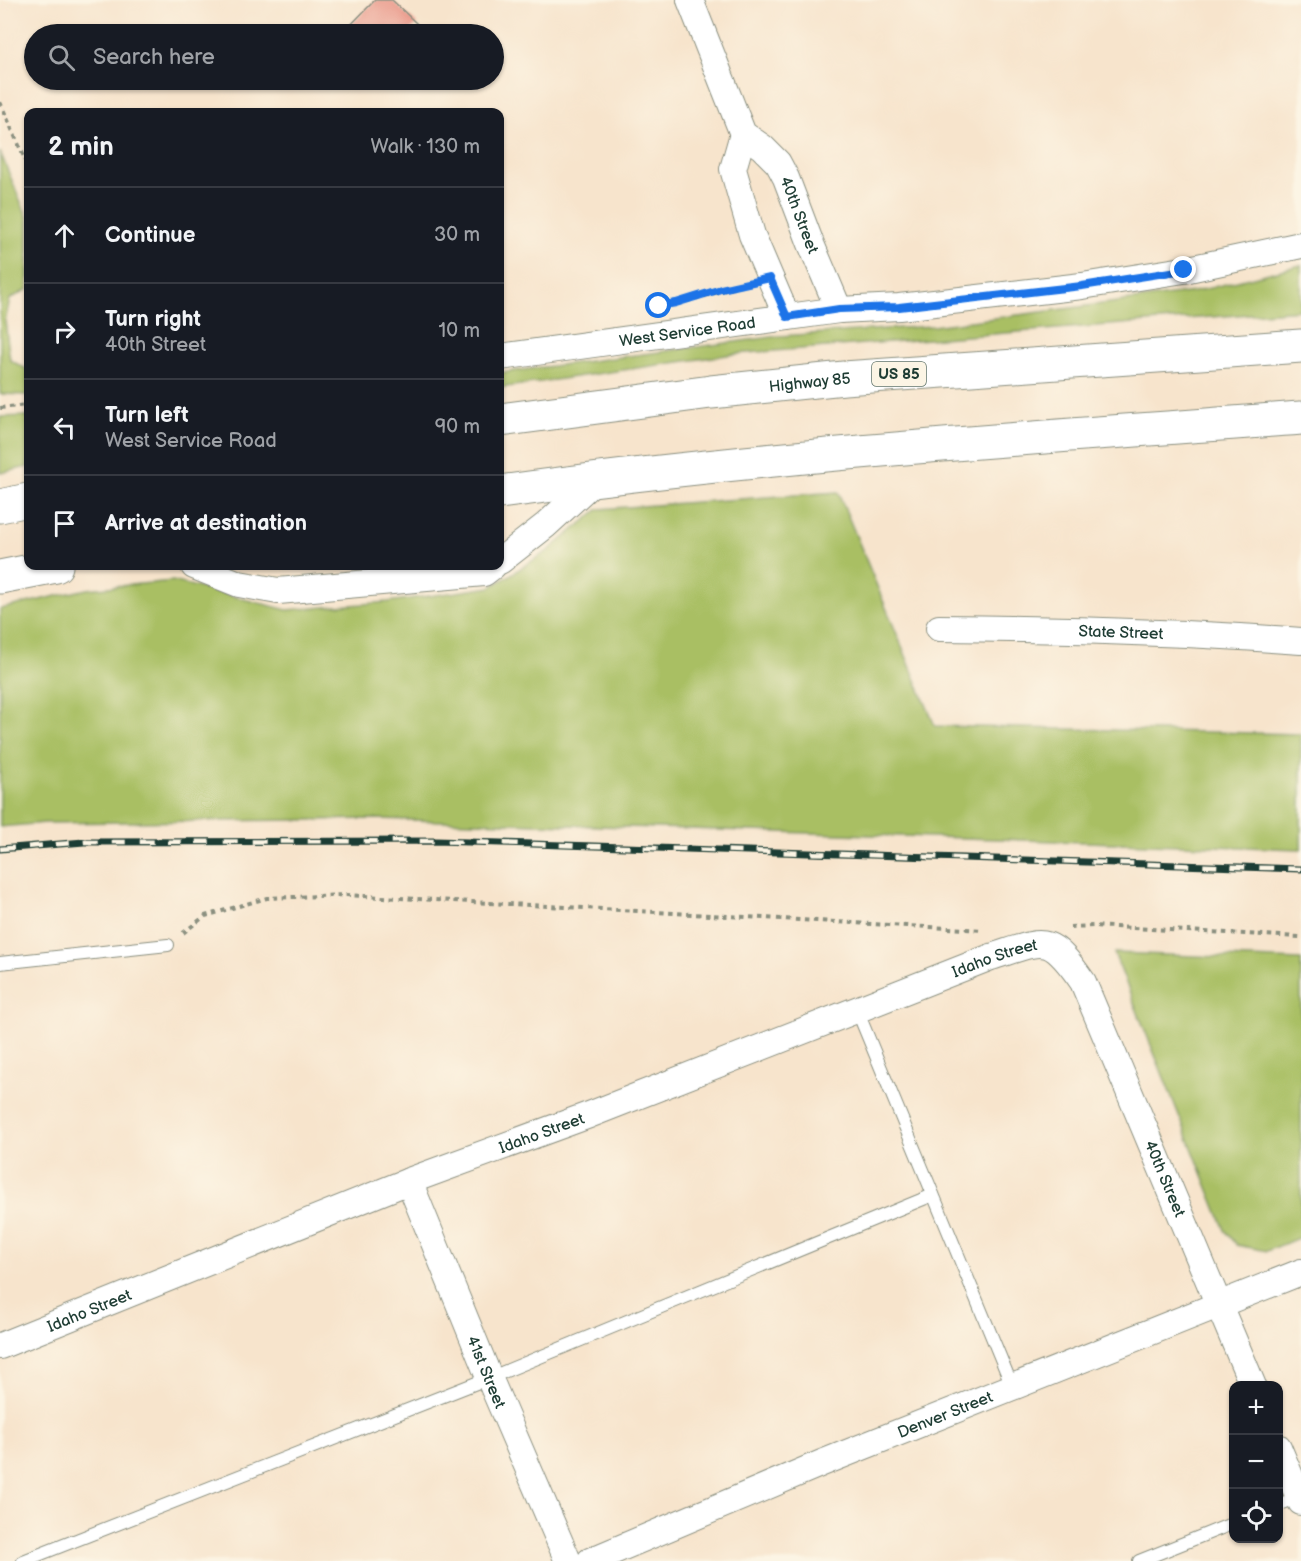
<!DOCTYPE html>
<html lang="en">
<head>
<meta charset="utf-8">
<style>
  body { margin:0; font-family:"Balsamiq Sans",sans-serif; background:#20242c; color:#f1f3f6 }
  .controls { position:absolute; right:18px; bottom:18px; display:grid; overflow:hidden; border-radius:12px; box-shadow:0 2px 4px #0004 }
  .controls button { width:54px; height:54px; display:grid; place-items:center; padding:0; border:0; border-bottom:2px solid #363941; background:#171b24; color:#f1f3f6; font:30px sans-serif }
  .stop { position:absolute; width:18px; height:18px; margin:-14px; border:4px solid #1a73e8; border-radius:50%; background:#fff }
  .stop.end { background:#1a73e8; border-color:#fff; box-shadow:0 2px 6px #0008 }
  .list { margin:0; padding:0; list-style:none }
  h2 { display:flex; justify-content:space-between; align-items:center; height:78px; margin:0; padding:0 24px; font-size:26px }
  h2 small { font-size:20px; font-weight:400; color:#9ea1a6 }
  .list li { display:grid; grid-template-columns:39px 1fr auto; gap:18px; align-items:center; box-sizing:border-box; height:96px; padding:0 24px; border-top:2px solid #363941 }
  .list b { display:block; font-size:22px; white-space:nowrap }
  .list p { margin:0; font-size:20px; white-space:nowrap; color:#9ea1a6 }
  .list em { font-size:20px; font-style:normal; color:#9ea1a6 }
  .icon { flex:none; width:33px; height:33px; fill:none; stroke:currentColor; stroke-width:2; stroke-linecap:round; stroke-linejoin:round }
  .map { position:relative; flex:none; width:1301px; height:1561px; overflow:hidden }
  .search { position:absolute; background:#171b24; box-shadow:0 2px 4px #0004; left:24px; top:24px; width:480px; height:66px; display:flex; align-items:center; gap:15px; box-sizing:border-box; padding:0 21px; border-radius:33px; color:#9ea1a6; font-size:22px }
  .panel { position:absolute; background:#171b24; box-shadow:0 2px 4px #0004; left:24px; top:108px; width:480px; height:462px; border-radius:12px }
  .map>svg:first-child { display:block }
</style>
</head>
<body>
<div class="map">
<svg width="1301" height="1561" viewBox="0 0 1301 1561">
  <rect width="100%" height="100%" fill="#fcf5e5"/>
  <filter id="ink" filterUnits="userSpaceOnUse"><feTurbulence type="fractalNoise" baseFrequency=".0167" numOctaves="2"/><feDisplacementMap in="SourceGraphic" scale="12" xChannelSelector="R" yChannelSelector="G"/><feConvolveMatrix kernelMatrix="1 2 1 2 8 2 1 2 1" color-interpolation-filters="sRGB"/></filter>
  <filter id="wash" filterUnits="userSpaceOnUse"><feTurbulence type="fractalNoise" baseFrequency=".008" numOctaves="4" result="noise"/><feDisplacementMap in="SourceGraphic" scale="24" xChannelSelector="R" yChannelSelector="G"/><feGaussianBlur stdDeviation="1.35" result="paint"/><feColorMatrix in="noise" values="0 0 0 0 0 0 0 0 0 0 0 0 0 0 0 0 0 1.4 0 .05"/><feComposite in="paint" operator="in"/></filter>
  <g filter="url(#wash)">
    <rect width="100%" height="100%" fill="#f7e4cc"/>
    <g fill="#a9bf64" stroke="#647e4c" stroke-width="1.5">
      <path d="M 0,152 L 28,219 L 28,289 L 10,299 L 5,321 L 10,360 L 28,370 L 28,395 L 0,394 Z"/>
      <path d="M 1301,265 L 1301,310 L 734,354 L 500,388 L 500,373 L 780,336 L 933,326 L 1194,292 Z"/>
      <path d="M 28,416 L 28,467 L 0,473 L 0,417 Z"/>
      <path d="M 838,492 L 935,726 L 1301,734 L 1301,849 L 380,819 L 45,823 L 0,827 L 0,609 L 87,589 L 173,581 L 287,610 L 388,602 L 491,587 L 548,551 L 599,509 Z"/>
      <path d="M 1114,953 L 1301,960 L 1301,1237 L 1267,1251 L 1237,1245 L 1225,1230 Z"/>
    </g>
    <g id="blocks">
      <path fill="#e89283" d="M 375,0 L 392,0 L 417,24 L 406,34 L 342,34 Z"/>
    </g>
  </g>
  <g filter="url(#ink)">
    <use href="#blocks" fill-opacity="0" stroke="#8b9080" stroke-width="1.5"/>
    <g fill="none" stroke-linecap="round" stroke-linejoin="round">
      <defs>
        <g id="service">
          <path d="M 0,963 L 168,945"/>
          <path d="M 857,1010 L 1013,1388"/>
          <path d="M 1278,1505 L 1301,1496"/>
          <path d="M 23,1561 L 489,1378 L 933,1195"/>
          <path d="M 1139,1561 L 1234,1523"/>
        </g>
        <g id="minor">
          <path id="s1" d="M 690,0 L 743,134 L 762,147 L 778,163 L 786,178 L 811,244 L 839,310"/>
          <path d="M 743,134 L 733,169 L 752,235 L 787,317"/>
          <path id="s2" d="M 500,357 L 839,310 L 899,307 L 1082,286 L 1184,270 L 1301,245"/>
          <path d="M 500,561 L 546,525 L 596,479"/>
          <path d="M 194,566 L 239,584 L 278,591 L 484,573 L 493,566"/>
          <path id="s3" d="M 939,628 C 1060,629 1180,632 1301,641"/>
          <path id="s4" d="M 409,1181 L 491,1382 L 568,1561"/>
          <path id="s5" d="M 0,1346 L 409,1181 L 589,1115 L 991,957 C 1045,940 1048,932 1083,982 L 1253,1386"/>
          <path d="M 1278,1447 L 1301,1502"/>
          <path id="s6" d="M 590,1561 L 822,1463 L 1301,1272"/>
        </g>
        <g id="trunk">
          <path id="s7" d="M 500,420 L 711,392 L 844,378 L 1301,346"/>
          <path d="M 500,492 C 765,455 1033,438 1301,418"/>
          <path d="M 0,506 L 28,500"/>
          <path d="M 0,577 L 56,566"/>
        </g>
      </defs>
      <use href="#service" stroke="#8b9080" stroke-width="14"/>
      <use href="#minor" stroke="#8b9080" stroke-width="28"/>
      <use href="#trunk" stroke="#8b9080" stroke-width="35"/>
      <g stroke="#8b9080" stroke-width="4" stroke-dasharray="4.5 4.5" stroke-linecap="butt">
        <path d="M 0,102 L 28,166"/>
        <path d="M 678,303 L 746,284"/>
        <path d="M 0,408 L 28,405"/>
        <path d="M 1070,927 L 1094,926 L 1301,937"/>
        <path d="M 183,933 L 205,916 L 267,898 L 346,895 L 982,930"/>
      </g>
      <use href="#service" stroke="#fff" stroke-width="12"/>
      <use href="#minor" stroke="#fff" stroke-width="26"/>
      <use href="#trunk" stroke="#fff" stroke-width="33"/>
      <defs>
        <path id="rail" d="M 0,849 L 84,842 L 436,841 L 1301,869"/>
      </defs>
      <use href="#rail" stroke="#1f3d34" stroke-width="7"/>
      <use href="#rail" stroke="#fcf5e5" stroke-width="4.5" stroke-dasharray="14" stroke-linecap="butt"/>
    </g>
  </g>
  <g fill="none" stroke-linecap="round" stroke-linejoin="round" filter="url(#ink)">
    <path stroke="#1a73e8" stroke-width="8" d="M 659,306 L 676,303 L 721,289 L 770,278 L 787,317 L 839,309 L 899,307 L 1082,286 L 1184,270"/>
  </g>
  <g text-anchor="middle" stroke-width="4.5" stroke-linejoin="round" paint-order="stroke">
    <rect fill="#fcf5e5" stroke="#617469" stroke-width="1.5" x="872" y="362" width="54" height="24" rx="4.5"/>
    <g font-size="15" font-weight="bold" fill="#1f3d34">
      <text x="899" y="379">US 85</text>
    </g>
    <g font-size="16" fill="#1f3d34" stroke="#fcf5e5">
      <text dy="6" stroke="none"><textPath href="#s1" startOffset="246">40th Street</textPath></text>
      <text dy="6" stroke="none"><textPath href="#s2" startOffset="189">West Service Road</textPath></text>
      <text dy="6" stroke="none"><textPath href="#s7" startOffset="312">Highway 85</textPath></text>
      <text dy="6" stroke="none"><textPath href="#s3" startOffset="182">State Street</textPath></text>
      <text dy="6" stroke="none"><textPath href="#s5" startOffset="1068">Idaho Street</textPath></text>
      <text dy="6" stroke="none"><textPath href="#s5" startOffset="582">Idaho Street</textPath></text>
      <text dy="6" stroke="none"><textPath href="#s5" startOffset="1388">40th Street</textPath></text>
      <text dy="6" stroke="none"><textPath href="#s5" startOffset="96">Idaho Street</textPath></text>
      <text dy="6" stroke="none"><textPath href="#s4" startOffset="206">41st Street</textPath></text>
      <text dy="6" stroke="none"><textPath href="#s6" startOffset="384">Denver Street</textPath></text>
    </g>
  </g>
</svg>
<div class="controls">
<button>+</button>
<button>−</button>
<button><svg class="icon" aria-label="locate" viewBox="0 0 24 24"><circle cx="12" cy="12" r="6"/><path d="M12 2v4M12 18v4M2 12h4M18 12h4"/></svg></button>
</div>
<div class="stop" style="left:659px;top:306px"></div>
<div class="stop end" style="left:1184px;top:270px"></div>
<div class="search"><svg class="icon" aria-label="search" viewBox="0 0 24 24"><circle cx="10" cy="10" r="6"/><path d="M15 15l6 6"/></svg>Search here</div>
<section class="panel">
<h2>2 min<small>Walk · 130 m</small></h2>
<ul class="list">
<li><svg class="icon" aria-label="ahead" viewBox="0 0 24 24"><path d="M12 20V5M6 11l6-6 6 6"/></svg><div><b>Continue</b></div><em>30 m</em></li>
<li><svg class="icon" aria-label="right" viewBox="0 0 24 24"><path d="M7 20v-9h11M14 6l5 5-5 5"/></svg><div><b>Turn right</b><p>40th Street</p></div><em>10 m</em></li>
<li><svg class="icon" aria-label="left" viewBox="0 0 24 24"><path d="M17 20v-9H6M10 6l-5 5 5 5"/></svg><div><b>Turn left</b><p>West Service Road</p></div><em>90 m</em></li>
<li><svg class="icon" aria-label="arrive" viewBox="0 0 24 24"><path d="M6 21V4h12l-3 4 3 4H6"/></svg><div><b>Arrive at destination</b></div></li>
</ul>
</section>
</div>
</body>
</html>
